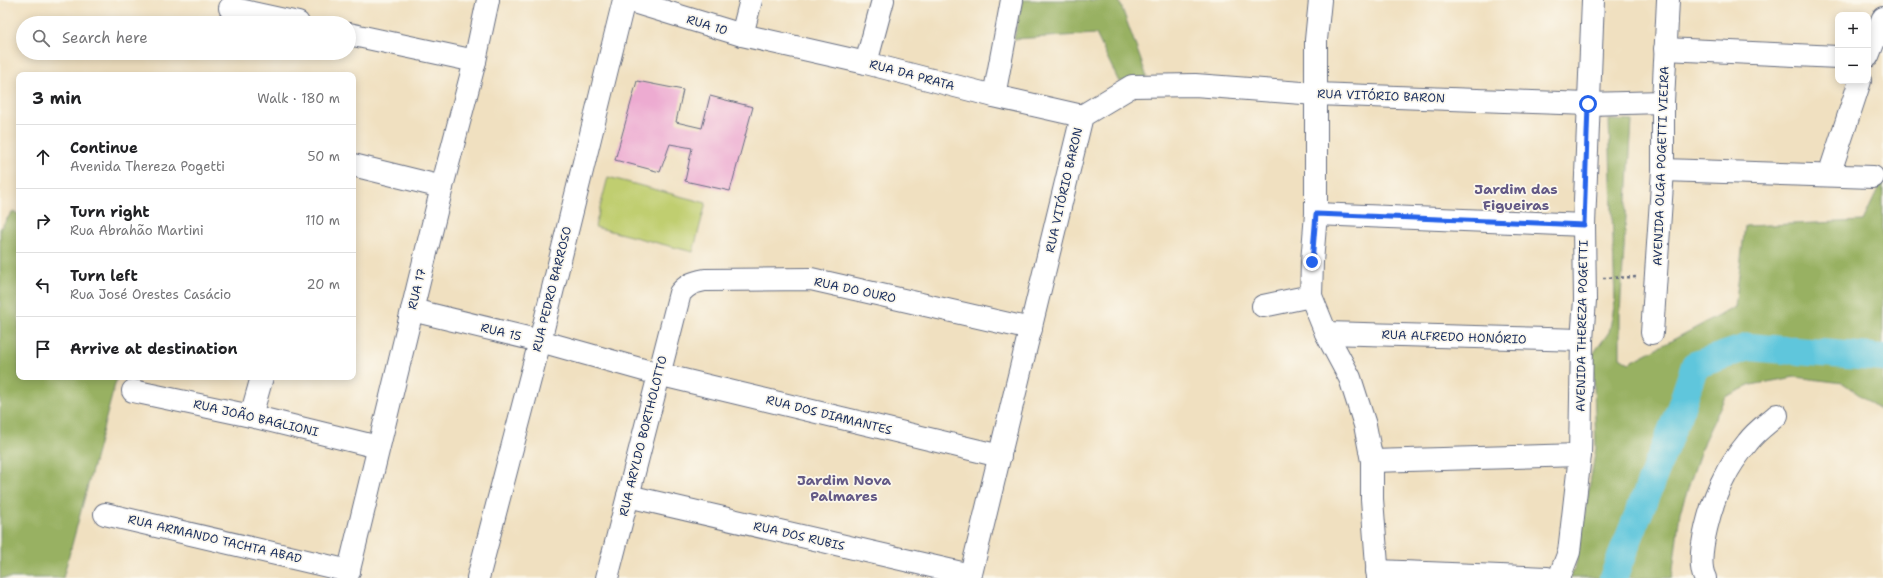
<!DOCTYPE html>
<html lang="en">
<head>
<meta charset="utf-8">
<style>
  body { margin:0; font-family:"Shantell Sans",sans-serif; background:#f2f2f2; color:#202124 }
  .controls { position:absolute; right:12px; top:12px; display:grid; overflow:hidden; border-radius:8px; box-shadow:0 2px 10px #0003 }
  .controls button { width:36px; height:36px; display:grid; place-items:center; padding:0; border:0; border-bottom:1px solid #e0e0e0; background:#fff; color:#202124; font:20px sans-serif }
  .stop { position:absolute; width:12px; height:12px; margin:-9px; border:3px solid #2563eb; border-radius:50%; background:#fff }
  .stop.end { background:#2563eb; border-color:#fff; box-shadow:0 1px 4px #0008 }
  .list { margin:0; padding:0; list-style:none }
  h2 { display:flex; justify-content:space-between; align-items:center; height:52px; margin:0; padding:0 16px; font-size:17px }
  h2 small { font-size:13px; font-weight:400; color:#757577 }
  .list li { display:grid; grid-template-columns:26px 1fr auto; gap:12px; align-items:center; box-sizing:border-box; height:64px; padding:0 16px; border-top:1px solid #e0e0e0 }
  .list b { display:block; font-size:15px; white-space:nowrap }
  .list p { margin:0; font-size:13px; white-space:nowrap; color:#757577 }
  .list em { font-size:13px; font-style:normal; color:#757577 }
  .icon { flex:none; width:22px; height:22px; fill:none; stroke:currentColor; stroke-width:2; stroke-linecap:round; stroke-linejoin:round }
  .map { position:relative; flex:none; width:1883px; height:578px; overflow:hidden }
  .search { position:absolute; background:#fff; box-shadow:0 2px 10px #0003; left:16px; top:16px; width:340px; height:44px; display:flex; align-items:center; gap:10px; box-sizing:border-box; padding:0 14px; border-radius:22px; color:#757577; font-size:15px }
  .panel { position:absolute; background:#fff; box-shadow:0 2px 10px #0003; left:16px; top:72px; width:340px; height:308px; border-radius:8px }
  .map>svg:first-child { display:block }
</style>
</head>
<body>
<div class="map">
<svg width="1883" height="578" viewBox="0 0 1883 578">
  <rect width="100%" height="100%" fill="#fbf7ec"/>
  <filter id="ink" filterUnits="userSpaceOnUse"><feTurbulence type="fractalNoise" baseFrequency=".025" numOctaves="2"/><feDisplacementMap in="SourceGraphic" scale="8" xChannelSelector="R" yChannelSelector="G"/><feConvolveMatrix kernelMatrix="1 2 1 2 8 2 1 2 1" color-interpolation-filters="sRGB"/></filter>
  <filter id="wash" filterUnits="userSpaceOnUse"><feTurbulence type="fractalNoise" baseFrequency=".012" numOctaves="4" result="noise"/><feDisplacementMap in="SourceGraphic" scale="16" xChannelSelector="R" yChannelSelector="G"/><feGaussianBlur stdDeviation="0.9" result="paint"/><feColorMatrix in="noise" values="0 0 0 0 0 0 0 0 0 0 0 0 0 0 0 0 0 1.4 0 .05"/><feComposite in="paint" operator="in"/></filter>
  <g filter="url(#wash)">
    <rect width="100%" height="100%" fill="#f0e0c0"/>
    <path fill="#c0ce70" stroke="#6e7e67" d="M 608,177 L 706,203 L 693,252 L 595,227 Z"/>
    <g fill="#98b162" stroke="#5a7060">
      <path d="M 1022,0 L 1119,0 L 1147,77 L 1119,82 L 1096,34 L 1014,39 Z"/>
      <path d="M 1609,120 L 1632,121 L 1620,313 L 1620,357 L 1629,363 L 1735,307 L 1745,226 L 1863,221 L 1883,179 L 1883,412 L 1843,383 L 1795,377 L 1751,385 L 1725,397 L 1704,441 L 1680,512 L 1672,578 L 1570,578 L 1576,564 L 1596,448 L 1593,354 L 1609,332 L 1615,302 Z"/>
      <path d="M 12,212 L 19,214 L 19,377 L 117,377 L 63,578 L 0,578 L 0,229 Z"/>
    </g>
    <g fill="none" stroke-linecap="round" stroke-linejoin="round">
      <path stroke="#5fc6dc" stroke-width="28" d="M 1613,578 L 1682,404 L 1695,365 L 1749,347 L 1883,358"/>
    </g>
    <g id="blocks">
      <path fill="#edabd1" d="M 637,81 L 683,90 L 676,122 L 702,128 L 710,96 L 753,107 L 730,191 L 685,181 L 692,148 L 670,144 L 660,172 L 615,160 Z"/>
    </g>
  </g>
  <g filter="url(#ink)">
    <use href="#blocks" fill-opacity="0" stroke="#666d80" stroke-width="1"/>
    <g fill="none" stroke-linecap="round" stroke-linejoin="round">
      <defs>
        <g id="minor">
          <path d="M 627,0 L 742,35 L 866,63 L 994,96 L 1082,116"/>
          <path d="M 1320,0 L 1316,40 L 1316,214 L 1312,262 L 1311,296 L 1326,333 L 1350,378 L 1365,425 L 1372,461 L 1372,499 L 1378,578"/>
          <path d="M 230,8 L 298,23"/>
          <path d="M 349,34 L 475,61"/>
          <path d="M 742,35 L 751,0"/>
          <path d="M 1665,49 L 1838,57"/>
          <path d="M 1868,56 L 1883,18"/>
          <path d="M 866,63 L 883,0"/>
          <path d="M 994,96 L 1012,0"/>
          <path d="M 353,165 L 442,187"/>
          <path d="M 1663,170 L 1873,177"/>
          <path d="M 1829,175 L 1860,81"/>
          <path d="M 1316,214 L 1584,225"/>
          <path d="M 1263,306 L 1311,296"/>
          <path d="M 412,310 L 540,341 L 658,374 L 1000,456"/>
          <path d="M 1326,333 L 1582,340"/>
          <path d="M 1652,333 L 1663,170 L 1663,102 L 1668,0"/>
          <path d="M 133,391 L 251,416 L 378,447"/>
          <path d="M 251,416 L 262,377"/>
          <path d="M 1372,461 L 1580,455"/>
          <path d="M 628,496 L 970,575"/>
          <path d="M 105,514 L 349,571"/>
          <path d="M 1377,571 L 1547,578"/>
          <path d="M 347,578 L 442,187 L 475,61 L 488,0"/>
          <path d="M 478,578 L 540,341 L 624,0"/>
          <path d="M 607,578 L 680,293 C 688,284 694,282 705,280 L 811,279 L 1031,329"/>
          <path d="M 970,578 L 1082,116 L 1132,86 L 1195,85 L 1316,94 L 1588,104 L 1663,102"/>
          <path d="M 1559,578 L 1569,552 L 1580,455 L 1582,340 L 1585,300 L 1584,225 L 1593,0"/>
          <path d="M 1705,578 C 1694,557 1713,498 1724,478 C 1730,465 1739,453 1748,442 C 1755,432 1768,423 1777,415"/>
        </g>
      </defs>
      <use href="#minor" stroke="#666d80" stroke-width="24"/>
      <path stroke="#666d80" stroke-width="2.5" stroke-dasharray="3 3" stroke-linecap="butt" d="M 1603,278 L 1638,277"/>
      <use href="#minor" stroke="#fff" stroke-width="22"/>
    </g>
  </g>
  <g fill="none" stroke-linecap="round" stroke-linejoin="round" filter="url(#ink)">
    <path stroke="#2563eb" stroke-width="5" d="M 1312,262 L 1316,214 L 1584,225 L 1588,104"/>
  </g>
  <g text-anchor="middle" stroke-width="3.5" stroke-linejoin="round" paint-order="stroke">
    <g font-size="12" fill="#1b2f5e" stroke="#fbf7ec">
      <text transform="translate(707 25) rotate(17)" y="4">RUA 10</text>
      <text transform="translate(912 75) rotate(15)" y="4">RUA DA PRATA</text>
      <text transform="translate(1381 96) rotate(2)" y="4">RUA VITÓRIO BARON</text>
      <text transform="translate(1661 166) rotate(-88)" y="4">AVENIDA OLGA POGETTI VIEIRA</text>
      <text transform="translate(1064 190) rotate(-77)" y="4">RUA VITÓRIO BARON</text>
      <text transform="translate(417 289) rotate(-76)" y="4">RUA 17</text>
      <text transform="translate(552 289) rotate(-76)" y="4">RUA PEDRO BARROSO</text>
      <text transform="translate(855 290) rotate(12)" y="4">RUA DO OURO</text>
      <text transform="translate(1582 326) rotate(-89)" y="4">AVENIDA THEREZA POGETTI</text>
      <text transform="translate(501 332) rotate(14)" y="4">RUA 15</text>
      <text transform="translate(1454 337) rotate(2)" y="4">RUA ALFREDO HONÓRIO</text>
      <text transform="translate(829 415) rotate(14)" y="4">RUA DOS DIAMANTES</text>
      <text transform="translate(256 418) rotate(13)" y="4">RUA JOÃO BAGLIONI</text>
      <text transform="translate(643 436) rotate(-76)" y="4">RUA ARYLDO BORTHOLOTTO</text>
      <text transform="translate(799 536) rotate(13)" y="4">RUA DOS RUBIS</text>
      <text transform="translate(215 539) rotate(13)" y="4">RUA ARMANDO TACHTA ABAD</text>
    </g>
    <g font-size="14" font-weight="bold" fill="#645a86" stroke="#fbf7ec">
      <text x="1516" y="194">Jardim das<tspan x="1516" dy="16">Figueiras</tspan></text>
      <text x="844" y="485">Jardim Nova<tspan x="844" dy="16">Palmares</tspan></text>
    </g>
  </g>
</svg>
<div class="controls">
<button>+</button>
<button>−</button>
</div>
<div class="stop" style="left:1588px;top:104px"></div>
<div class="stop end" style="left:1312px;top:262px"></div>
<div class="search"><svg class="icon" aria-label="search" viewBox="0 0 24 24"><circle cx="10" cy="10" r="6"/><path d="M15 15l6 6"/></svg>Search here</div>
<section class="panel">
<h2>3 min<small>Walk · 180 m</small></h2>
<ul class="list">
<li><svg class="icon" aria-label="ahead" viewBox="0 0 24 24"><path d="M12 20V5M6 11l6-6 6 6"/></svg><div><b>Continue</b><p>Avenida Thereza Pogetti</p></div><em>50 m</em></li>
<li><svg class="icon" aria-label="right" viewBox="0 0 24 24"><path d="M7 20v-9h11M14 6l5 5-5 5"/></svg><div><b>Turn right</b><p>Rua Abrahão Martini</p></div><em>110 m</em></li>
<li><svg class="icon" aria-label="left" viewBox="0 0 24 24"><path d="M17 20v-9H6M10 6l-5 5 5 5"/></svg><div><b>Turn left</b><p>Rua José Orestes Casácio</p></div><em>20 m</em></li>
<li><svg class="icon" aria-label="arrive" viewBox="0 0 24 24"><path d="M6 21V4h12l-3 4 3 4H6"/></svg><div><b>Arrive at destination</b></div></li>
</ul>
</section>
</div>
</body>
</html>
